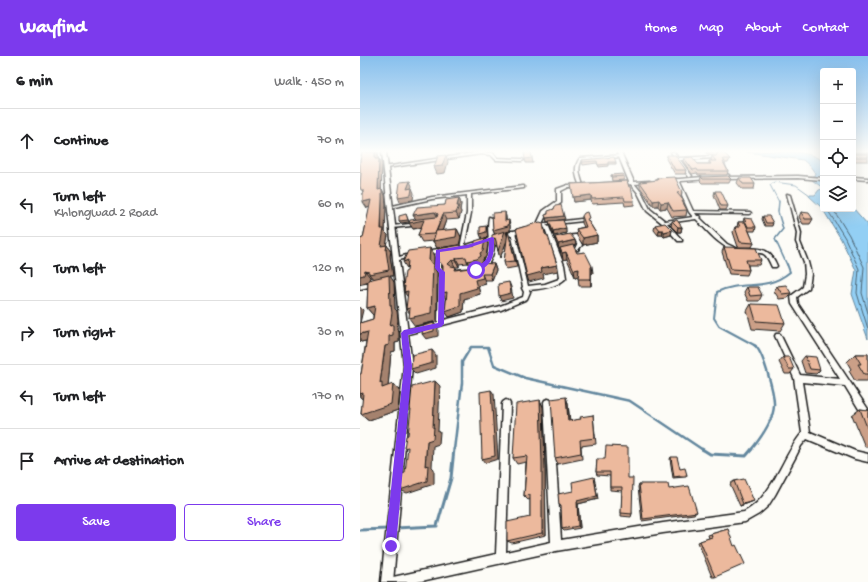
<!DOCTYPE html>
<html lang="en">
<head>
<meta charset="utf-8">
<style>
  body { margin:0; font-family:"Gochi Hand",sans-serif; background:#f2f2f2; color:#202124 }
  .controls { position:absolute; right:12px; top:12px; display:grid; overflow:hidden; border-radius:4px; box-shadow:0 4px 16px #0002 }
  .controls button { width:36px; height:36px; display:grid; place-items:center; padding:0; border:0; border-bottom:1px solid #e0e0e0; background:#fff; color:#202124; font:20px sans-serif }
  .stop { position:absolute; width:12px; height:12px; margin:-9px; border:3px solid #7c3aed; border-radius:50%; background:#fff }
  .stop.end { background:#7c3aed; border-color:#fff; box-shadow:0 1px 4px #0008 }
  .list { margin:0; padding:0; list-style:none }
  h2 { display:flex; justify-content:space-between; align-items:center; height:52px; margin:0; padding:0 16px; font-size:17px }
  h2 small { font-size:13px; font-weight:400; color:#757577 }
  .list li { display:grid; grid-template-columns:26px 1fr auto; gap:12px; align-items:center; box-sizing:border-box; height:64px; padding:0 16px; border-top:1px solid #e0e0e0 }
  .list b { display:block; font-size:15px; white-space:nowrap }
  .list p { margin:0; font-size:13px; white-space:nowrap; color:#757577 }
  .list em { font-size:13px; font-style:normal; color:#757577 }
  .actions { display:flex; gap:8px; padding:12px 16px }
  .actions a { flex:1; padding:9px 0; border:1px solid #7c3aed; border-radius:4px; text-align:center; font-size:14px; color:#7c3aed }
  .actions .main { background:#7c3aed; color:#fff }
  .icon { flex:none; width:22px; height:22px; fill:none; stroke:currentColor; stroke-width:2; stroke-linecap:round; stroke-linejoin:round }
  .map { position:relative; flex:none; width:508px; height:526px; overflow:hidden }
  header { display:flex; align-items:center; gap:24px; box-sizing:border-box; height:56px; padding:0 20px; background:#7c3aed; color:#fff }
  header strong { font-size:19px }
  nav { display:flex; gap:22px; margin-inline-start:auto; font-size:14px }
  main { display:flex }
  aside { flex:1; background:#fff }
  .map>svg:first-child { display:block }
</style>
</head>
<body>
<header>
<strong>Wayfind</strong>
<nav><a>Home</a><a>Map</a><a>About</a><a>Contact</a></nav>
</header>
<main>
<aside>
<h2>6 min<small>Walk · 450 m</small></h2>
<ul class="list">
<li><svg class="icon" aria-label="ahead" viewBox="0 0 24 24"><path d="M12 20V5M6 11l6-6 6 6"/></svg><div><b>Continue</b></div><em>70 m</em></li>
<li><svg class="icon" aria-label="left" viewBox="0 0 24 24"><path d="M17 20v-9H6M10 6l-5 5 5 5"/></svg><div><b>Turn left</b><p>Khlongwad 2 Road</p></div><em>60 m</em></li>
<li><svg class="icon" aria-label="left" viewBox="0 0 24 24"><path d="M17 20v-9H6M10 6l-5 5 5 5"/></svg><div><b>Turn left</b></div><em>120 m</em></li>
<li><svg class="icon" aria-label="right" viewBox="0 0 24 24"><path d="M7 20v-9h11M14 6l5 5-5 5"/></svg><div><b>Turn right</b></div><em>30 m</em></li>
<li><svg class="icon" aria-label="left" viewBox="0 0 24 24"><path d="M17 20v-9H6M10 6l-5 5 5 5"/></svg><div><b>Turn left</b></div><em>170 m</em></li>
<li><svg class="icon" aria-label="arrive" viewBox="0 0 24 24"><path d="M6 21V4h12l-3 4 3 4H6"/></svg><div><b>Arrive at destination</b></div></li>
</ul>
<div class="actions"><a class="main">Save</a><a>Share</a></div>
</aside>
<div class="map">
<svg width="508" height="526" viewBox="0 0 508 526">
  <rect width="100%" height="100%" fill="#fdfcf7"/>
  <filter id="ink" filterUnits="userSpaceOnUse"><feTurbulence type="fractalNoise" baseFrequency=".025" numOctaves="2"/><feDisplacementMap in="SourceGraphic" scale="8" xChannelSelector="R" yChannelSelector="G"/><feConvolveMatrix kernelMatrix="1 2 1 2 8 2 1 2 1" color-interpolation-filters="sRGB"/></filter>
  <g filter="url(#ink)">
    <g fill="#93cff4" stroke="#63879e">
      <path d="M 387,96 C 411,96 442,91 463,105 L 463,132 L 452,124 L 455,117 L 450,110 L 443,104 Z"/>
      <path d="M 463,133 L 463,153 L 493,152 L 508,169 L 508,283 L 492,238 L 496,214 L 481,183 L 462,152 L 448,139 L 455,139 L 459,134 Z"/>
    </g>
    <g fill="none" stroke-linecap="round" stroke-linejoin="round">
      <g stroke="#4c6472" stroke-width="1">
        <path d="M 467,153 L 485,182 L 499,213 L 497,237 L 508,273"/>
        <path d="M 473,153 L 489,179 L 504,211 L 502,237 L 508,257"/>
      </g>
      <path stroke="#63879e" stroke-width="1" d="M 419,146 L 410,129 L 414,126 L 436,129 L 450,139"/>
      <path stroke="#63879e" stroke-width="1.5" d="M 419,145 L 418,156 L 423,173 L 415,183 L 427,209"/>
      <path stroke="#63879e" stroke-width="2" d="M 396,290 L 359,270 L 354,262 L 357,236 C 384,223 404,237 430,216 L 427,208"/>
      <g stroke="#63879e" stroke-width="2.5">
        <path d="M 94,394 L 102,327 L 102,306 L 111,291 L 128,291 L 134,309 L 165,322 L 270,345 L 343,394"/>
        <path d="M 391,394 C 400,383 413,365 414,350 C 415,339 403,294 394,289"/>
      </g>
      <g stroke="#63879e" stroke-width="3">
        <path d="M 342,393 L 350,398 L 386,400 L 392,393"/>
        <path d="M 35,472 L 77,470 L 91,422 L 94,393"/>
        <path d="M 0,474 L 29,473"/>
      </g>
      <defs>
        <g id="minor">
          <path d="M 120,96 L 133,97 L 137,102 L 162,103 L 164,104 L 162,105 L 136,104 L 131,99 L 121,98 L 26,112 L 24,111 Z"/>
          <path d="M 311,96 L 314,96 L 318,102 L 354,100 L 356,101 L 354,102 L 320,104 L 332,120 L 330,121 L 329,121 Z"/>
          <path d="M 261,99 L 262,99 L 262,101 L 222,104 C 217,112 220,120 223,129 L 220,130 C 216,121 213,111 220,102 Z"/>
          <path d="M 316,123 L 319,124 L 333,155 L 390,156 L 391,157 L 389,158 L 335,157 L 337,160 L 340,160 L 341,161 L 340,162 L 367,188 L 376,192 L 376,194 C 362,194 345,172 336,163 L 307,167 L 322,184 L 322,185 L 318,185 L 302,167 L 287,155 L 278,137 L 270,127 L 273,126 L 282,137 L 290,153 L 305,165 L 333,161 L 329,156 L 315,124 Z"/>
          <path d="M 163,130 L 164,130 L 164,132 L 111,138 L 111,157 L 104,192 L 102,193 L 100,192 L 107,157 L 107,139 L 72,143 L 30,152 L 28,151 L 72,141 Z"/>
          <path d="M 427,138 L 430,139 L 441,177 L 440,186 L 448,206 L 451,218 L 449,232 L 437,241 L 438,248 L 508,353 L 508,364 L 505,363 L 485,330 L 442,326 L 450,376 L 495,395 L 508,398 L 508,406 L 495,403 L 447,383 L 441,390 L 435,402 L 415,439 L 408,450 L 399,458 L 385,466 L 303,477 L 196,495 L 57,526 L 28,526 L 29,522 L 33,521 L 136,498 L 142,348 L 143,346 L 146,344 L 149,346 L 150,348 L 146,496 L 191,486 L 184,346 L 185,344 L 188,343 L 191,344 L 192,346 L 201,484 L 303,467 L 384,456 C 414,440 421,402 442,377 L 434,322 L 415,280 L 416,278 L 420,278 L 440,319 L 480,323 L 432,248 L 431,240 L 443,231 L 445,218 L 444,206 L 436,186 L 437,177 Z"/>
          <path d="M 129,161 L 132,162 C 134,178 139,204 121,214 L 118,212 C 121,209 125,206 126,202 C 132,189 126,174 129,161 Z"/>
          <path d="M 221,163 L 223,163 L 223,165 L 186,169 L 189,171 L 204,209 L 206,222 C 198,231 181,233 169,234 L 170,236 L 167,243 L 141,254 L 44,279 L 42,279 L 41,277 L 42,275 L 78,266 L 79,216 L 75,212 L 76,194 L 78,194 L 80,195 L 81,212 L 85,216 L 84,264 L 140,250 L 163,241 L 164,236 L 162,232 L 163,231 L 151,176 L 151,175 L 153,175 L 155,176 L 168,230 L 185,228 L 199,223 L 200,221 L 198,209 L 185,172 L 177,169 L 179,168 Z"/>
          <path d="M 59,167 L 61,168 L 61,169 L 32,172 L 30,171 L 32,170 Z"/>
          <path d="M 215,179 L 217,179 L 222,189 L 218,194 L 205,195 L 205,193 L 215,192 L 218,189 L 214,182 L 205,182 L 203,181 L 205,180 Z"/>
          <path d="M 387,193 C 403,191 411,195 417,210 L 416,211 L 412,211 C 404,194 405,198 387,195 Z"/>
          <path d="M 15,226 L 18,228 L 17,229 L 0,233 L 0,229 Z"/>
        </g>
        <g id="tertiary">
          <path d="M 22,96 L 26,96 L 39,201 L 54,197 L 57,199 L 56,200 L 39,204 L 52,310 L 33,526 L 21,526 L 44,310 Z"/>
          <path d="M 257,96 L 261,96 L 274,126 L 289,125 L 290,125 L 290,127 L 258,129 L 258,127 L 259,127 L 269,126 Z"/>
          <path d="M 367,118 L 369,119 L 368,120 L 350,121 L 351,122 L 349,123 L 307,126 L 305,125 L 307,124 L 343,121 L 341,120 L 343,119 Z"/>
          <path d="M 438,120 L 463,122 L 463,124 L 438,122 L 361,123 L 359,122 L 361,121 Z"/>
          <path d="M 493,121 L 508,122 L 508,124 L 493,123 Z"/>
          <path d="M 208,129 L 219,129 L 221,130 L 219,131 L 209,131 L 201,135 L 201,147 L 187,157 L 181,170 L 172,172 L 172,170 L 177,168 L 183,155 L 197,145 L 197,133 Z"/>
          <path d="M 164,172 L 166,173 L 166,175 L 104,193 L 100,193 L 99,192 L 100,191 Z"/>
          <path d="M 87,192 L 90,194 L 89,195 L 64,199 L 61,197 L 64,195 Z"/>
        </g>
      </defs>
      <use href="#minor" stroke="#1c1c1c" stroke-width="3"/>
      <use href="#tertiary" stroke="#1c1c1c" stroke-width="3"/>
      <use href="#minor" fill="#fdfcf7" fill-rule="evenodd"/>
      <use href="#tertiary" fill="#fdfcf7" fill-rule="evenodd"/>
    </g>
    <g fill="#cb9f87" stroke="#1c1c1c" fill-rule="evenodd">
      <path d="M 18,96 L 18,103 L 19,103 L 22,108 L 21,134 L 25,139 L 26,149 L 25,176 L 28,179 L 26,189 L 31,195 L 30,200 L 33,220 L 30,220 L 34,226 L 35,253 L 37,255 L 38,264 L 37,273 L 39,275 L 39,286 L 35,287 L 35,295 L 31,296 L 28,330 L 40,334 L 38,354 L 9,364 L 1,358 L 3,343 L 0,341 L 1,318 L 6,285 L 1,286 L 0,285 L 0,267 L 13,263 L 13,259 L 7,252 L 8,226 L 0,228 L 3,182 L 10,151 L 7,152 L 3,138 L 1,119 ZM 10,221 L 12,222 L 13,223 L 9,224 Z"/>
      <path d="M 346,96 L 363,96 L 370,103 L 368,107 L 365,107 L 365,108 L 368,115 L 367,119 L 338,119 L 337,117 L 332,118 L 323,105 L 324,102 L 338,108 L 349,108 L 349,105 L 352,105 L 351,104 L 352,100 L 354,100 L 346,97 Z"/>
      <path d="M 493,96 L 508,96 L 508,98 L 494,98 L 508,98 L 508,105 L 493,105 Z"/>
      <path d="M 307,99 L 326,114 L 325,118 L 315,118 L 306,103 Z"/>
      <path d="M 222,104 L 256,106 L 256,108 L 248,108 L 248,110 L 239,111 L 237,107 L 223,109 Z"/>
      <path d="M 251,119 L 264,120 L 264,124 L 252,125 Z"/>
      <path d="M 341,121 L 371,123 L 369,127 L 342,127 L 340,125 Z"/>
      <path d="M 297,122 L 322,136 L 321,142 L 324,145 L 323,147 L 327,154 L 326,160 L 312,161 L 307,152 L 300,153 L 298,150 L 293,150 L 280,131 L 280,126 L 297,124 Z"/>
      <path d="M 379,122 L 395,128 L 394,133 L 382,133 L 377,127 Z"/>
      <path d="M 267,125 L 274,145 L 274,149 L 265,150 L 264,146 L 232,148 L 231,144 L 214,146 L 211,128 Z"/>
      <path d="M 355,135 L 368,150 L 366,154 L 360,154 L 354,139 Z"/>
      <path d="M 99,142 L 101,148 L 100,154 L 101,156 L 99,163 L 86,164 L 82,175 L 97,173 L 101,181 L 99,189 L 77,192 L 73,185 L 62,186 L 58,179 L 61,172 L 53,173 L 56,164 L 53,159 L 85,149 Z"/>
      <path d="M 145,156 L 146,161 L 146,165 L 150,169 L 150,175 L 146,176 L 147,181 L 148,175 L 157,211 L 146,213 L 144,206 L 147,184 L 140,202 L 137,190 L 135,190 L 135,178 L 133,174 Z"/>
      <path d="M 441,156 L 453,163 L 450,168 L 443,168 L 439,161 Z"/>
      <path d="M 185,159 L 205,163 L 203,164 L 206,177 L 194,180 L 190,170 L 189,165 L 187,166 Z"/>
      <path d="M 222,160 L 229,166 L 237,179 L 237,186 L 223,189 L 217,180 L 216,173 L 224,171 L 222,167 Z"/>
      <path d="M 403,160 L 413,167 L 412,170 L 405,170 L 402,163 Z"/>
      <path d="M 384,162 L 396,171 L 395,175 L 389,175 L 394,187 L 392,191 L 378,191 L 373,176 L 375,171 L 377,171 L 378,166 L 383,166 Z"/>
      <path d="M 312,165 L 322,171 L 321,176 L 317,176 L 311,170 Z"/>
      <path d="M 295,169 L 312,174 L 311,179 L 304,181 L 302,179 L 298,179 L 294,174 Z"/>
      <path d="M 195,181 L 216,189 L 212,190 L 217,197 L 233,217 L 231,218 L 231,230 L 219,230 L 218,221 L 215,221 L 207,203 L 203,204 L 201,199 L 200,193 L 199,193 L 196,186 Z"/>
      <path d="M 125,182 L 128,188 L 126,201 L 123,203 L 123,206 L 120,209 L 134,208 L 136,214 L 132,224 L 124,224 L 126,228 L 118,230 L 120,238 L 104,243 L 103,256 L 89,261 L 85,255 L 86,243 L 82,237 L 83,212 L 79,205 L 101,189 L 102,191 L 115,189 ZM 108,207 L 110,211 L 119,209 L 116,211 L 97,213 L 95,211 L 99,211 L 99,208 Z"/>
      <path d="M 364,191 L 401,204 L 399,209 L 388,209 L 389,214 L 387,219 L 369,218 L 362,196 Z"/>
      <path d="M 417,230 L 431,237 L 428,242 L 419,243 L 414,235 Z"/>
      <path d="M 387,231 L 402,239 L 399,245 L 388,245 L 384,236 Z"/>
      <path d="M 391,248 L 425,267 L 420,275 L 392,273 L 387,255 Z"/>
      <path d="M 495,298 L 508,298 L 508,325 L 495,325 L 489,315 L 491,313 L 487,306 Z"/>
      <path d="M 445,300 L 460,314 L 456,318 L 445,317 L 441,305 Z"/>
      <path d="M 423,301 L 434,313 L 430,318 L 425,318 L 419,306 Z"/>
      <path d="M 206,341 L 208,348 L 210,365 L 221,363 L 233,359 L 236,388 L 221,390 L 222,403 L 198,408 L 195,402 Z"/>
      <path d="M 180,344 L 183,351 L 185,411 L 186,479 L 152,487 L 147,485 L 170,461 L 170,443 L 168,444 L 164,440 L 166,406 L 157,408 L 153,402 Z"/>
      <path d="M 500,353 L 508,354 L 508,391 L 505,391 L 492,359 Z"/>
      <path d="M 311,401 L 320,413 L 327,419 L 326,421 L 313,422 L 310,403 Z"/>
      <path d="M 237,403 L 268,422 L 272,458 L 271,461 L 261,460 L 262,435 L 250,434 L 250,420 L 237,419 L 236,416 Z"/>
      <path d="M 374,425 L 389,447 L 380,450 L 370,428 Z"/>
      <path d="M 279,428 L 309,433 L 337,456 L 334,458 L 282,465 L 278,431 Z"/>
      <path d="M 213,435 L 238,443 L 218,448 L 220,472 L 204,475 L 202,473 Z"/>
      <path d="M 368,473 L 355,521 L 352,521 L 338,486 L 349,482 L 348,479 L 351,478 Z"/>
    </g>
    <g fill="#a5826e" stroke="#1c1c1c">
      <path d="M 15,96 L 18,96 L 18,108 L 15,103 Z"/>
      <path d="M 171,96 L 173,107 L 166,107 L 165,103 Z"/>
      <path d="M 86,99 L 88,106 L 85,117 L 77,118 L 74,111 Z"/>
      <path d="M 19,103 L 22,108 L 21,140 L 18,134 Z"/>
      <path d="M 50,125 L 52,130 L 50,137 L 47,133 Z"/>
      <path d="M 52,132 L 54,137 L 53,144 L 40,146 L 38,141 Z"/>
      <path d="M 22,133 L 25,139 L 26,149 L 25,176 L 28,179 L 25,196 L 21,190 Z"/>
      <path d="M 231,139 L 231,144 L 214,146 L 213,141 Z"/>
      <path d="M 99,142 L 101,148 L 100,154 L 101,156 L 99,163 L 96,157 Z"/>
      <path d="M 11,144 L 15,150 L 7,152 L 3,146 Z"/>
      <path d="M 299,144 L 298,150 L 293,150 L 293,145 Z"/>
      <path d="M 308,146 L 307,152 L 300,153 L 301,147 Z"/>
      <path d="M 75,156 L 78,162 L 68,170 L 53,173 L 49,167 L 57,165 L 53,159 Z"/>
      <path d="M 145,156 L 146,161 L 147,170 L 145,165 Z"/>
      <path d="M 46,158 L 49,166 L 41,167 L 39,165 Z"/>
      <path d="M 83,158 L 86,164 L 79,184 L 97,173 L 101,181 L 99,189 L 77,192 L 73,185 Z"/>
      <path d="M 204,160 L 205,163 L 187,166 L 186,162 Z"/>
      <path d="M 149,164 L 150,169 L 150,175 L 146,176 L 148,182 L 140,202 L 138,195 L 135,179 L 133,174 Z"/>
      <path d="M 126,170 L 127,175 L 128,181 L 122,183 L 120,178 Z"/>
      <path d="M 318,171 L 322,171 L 321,176 L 317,176 Z"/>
      <path d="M 206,172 L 206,177 L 194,180 L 193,175 Z"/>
      <path d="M 299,174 L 303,174 L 302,179 L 298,179 Z"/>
      <path d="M 312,174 L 311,179 L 304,181 L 304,176 Z"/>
      <path d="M 237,179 L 237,186 L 223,189 L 223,182 Z"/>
      <path d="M 125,182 L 128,188 L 126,201 L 123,203 L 123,206 L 119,209 L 110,211 L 107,205 L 120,197 Z"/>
      <path d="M 135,182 L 138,189 L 135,190 L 132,183 Z"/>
      <path d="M 215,184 L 216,189 L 199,193 L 198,188 Z"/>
      <path d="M 27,189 L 31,195 L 30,200 L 33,220 L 30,220 L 34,226 L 35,253 L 37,255 L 38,264 L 37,273 L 39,275 L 39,286 L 35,287 L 35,295 L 31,296 L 28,331 L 22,332 L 20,327 L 25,290 L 30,269 L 14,224 L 9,218 L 26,194 Z"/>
      <path d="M 70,192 L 74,200 L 74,210 L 77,217 L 77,265 L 55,270 L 49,262 L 69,204 Z"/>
      <path d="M 206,196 L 207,203 L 203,204 L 202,197 Z"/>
      <path d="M 96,202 L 99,208 L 99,211 L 96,205 Z"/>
      <path d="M 48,204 L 48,214 L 43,206 Z"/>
      <path d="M 92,204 L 95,211 L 92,214 L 88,208 Z"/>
      <path d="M 134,208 L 136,214 L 132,224 L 130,218 Z"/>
      <path d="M 197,209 L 198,215 L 183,218 L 184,222 L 169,226 L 167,220 L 181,212 Z"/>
      <path d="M 232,210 L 233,217 L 231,218 L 231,230 L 231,211 Z"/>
      <path d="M 219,213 L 219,220 L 215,221 L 214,214 Z"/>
      <path d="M 5,215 L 10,221 L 9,225 L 0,228 L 0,220 Z"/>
      <path d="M 122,218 L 126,228 L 118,230 L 120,238 L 104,243 L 103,256 L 89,261 L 85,255 L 100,237 Z"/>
      <path d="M 149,226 L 151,231 L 153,242 L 141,245 L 139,240 Z"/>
      <path d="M 45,230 L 50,238 L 50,244 L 44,236 L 46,236 L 43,231 Z"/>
      <path d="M 87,236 L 90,242 L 86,243 L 82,237 Z"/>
      <path d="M 15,250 L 21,257 L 13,259 L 7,252 Z"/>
      <path d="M 0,251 L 3,254 L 0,267 Z"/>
      <path d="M 50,252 L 52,260 L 46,253 Z"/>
      <path d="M 74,267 L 78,272 L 78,280 L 66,283 L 62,278 Z"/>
      <path d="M 8,276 L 15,283 L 1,286 L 0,285 L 0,278 Z"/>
      <path d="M 72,294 L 76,299 L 76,312 L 56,318 L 51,313 Z"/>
      <path d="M 75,325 L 80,330 L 78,375 L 80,376 L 79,388 L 73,390 L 72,411 L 74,413 L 74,428 L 47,437 L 40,434 L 65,410 L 67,385 L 73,372 Z"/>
      <path d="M 33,328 L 40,334 L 38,354 L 9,364 L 1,358 Z"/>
      <path d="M 131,334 L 134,338 L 138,403 L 125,407 L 122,403 Z"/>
      <path d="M 0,335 L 11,343 L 5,345 L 0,341 Z"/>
      <path d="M 206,341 L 208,348 L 210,372 L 208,365 Z"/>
      <path d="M 180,344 L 183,351 L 185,411 L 186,479 L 182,477 Z"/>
      <path d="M 234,421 L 238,443 L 218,448 L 220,472 L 218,470 L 217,445 Z"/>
      <path d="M 394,445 L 389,447 L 380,450 L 383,448 Z"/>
    </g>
    <g fill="#ecb99d" stroke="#1c1c1c">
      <path d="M 2,96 L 15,96 L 15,103 L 19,103 L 18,134 L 22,133 L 22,143 L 21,173 L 24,173 L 21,190 L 27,189 L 26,194 L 29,214 L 9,218 L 9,216 L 5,215 L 4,219 L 0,220 L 0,183 L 3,182 L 11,144 L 3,146 L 3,134 L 1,134 L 0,130 L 1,117 L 0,117 L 0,105 Z"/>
      <path d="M 164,96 L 171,96 L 172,102 L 165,103 Z"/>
      <path d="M 357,96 L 363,96 L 370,103 L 363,103 L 365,106 L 363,106 L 368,115 L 338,115 L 337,113 L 333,114 L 324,102 L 332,101 L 338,108 L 351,108 L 349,105 L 356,105 L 352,100 L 356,100 L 358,97 Z"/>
      <path d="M 493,96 L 495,96 L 494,98 L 508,98 L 508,101 L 493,101 Z"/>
      <path d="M 86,99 L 82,110 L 74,111 L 78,100 Z"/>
      <path d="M 307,99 L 315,99 L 326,114 L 315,114 Z"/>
      <path d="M 254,101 L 256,106 L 248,106 L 248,108 L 238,109 L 237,105 L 223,106 L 222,104 Z"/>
      <path d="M 263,118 L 264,120 L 252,121 L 251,119 Z"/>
      <path d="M 368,120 L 371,123 L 343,123 L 341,121 Z"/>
      <path d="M 315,121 L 322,136 L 317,137 L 324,145 L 322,145 L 327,154 L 313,155 L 308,146 L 301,147 L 299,144 L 293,145 L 280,126 L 298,124 L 297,122 Z"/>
      <path d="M 379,122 L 391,122 L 395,128 L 383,128 Z"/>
      <path d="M 50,125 L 47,133 L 52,132 L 51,139 L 38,141 L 40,126 Z"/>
      <path d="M 267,125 L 269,131 L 271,131 L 274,145 L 265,145 L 264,141 L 232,143 L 231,139 L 213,141 L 211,128 Z"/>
      <path d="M 355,135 L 361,135 L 368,150 L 361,150 Z"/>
      <path d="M 99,142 L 97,150 L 99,150 L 96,157 L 83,158 L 75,178 L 58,179 L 64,164 L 49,167 L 50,164 L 77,161 L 78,158 L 75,156 L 53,159 L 57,151 L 85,149 L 86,144 Z"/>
      <path d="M 201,149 L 204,160 L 186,162 L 185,159 L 188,158 L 188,155 L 194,153 L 195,150 Z"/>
      <path d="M 145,156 L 145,165 L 149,164 L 148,170 L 133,174 L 132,157 Z"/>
      <path d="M 227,156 L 229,162 L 227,163 L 237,179 L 223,182 L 216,173 L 226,171 L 222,160 L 224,157 Z"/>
      <path d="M 441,156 L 449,157 L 453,163 L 445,163 Z"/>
      <path d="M 46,158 L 48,164 L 39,165 L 39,160 Z"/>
      <path d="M 403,160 L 409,160 L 413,167 L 406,167 Z"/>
      <path d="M 384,162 L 392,163 L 396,171 L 388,171 Z"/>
      <path d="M 203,164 L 206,172 L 193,175 L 189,165 Z"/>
      <path d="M 317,164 L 322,171 L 318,171 L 312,165 Z"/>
      <path d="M 180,166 L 183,167 L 185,178 L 188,180 L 197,209 L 181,212 L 182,216 L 167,220 L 156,173 Z"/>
      <path d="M 378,166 L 385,166 L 394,187 L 380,186 L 375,171 L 380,171 Z"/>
      <path d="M 305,167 L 312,174 L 304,176 L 303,174 L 299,174 L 295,169 Z"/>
      <path d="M 126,170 L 126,176 L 120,178 L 120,171 Z"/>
      <path d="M 97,173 L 96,181 L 73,185 L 76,175 Z"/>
      <path d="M 145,175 L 138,195 L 136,185 L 135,182 L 132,183 L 132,179 Z"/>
      <path d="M 148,175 L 155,205 L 144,206 Z"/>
      <path d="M 210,178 L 215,184 L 198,188 L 195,181 Z"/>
      <path d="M 125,182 L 123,195 L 120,197 L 121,200 L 117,203 L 107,205 L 106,201 L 96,202 L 96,205 L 92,204 L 88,208 L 91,210 L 96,211 L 95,214 L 116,211 L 122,207 L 134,208 L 130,218 L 122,218 L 123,222 L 115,224 L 117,232 L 100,237 L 100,250 L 85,255 L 87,236 L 82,237 L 83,210 L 79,205 L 78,193 L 101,189 L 101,191 L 115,189 L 115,185 Z"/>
      <path d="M 213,189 L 217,197 L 225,196 L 232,210 L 231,211 L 231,223 L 218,223 L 219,213 L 214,214 L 206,196 L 202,197 L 200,192 Z"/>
      <path d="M 364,191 L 396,192 L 401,204 L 386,204 L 389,214 L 371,213 Z"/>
      <path d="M 70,192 L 69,204 L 73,209 L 71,257 L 49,262 L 50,252 L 46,253 L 48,235 L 44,236 L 45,230 L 43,231 L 45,216 L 47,215 L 48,204 L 43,206 L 48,195 Z"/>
      <path d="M 29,219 L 30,249 L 31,249 L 32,257 L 30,269 L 33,268 L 33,279 L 29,280 L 29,289 L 25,290 L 20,327 L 22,326 L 22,332 L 33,328 L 31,348 L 1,358 L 3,337 L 0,338 L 0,318 L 1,318 L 8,276 L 0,278 L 0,267 L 13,263 L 15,250 L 7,252 L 8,224 Z"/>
      <path d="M 149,226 L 151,237 L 139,240 L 138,228 Z"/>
      <path d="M 426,229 L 431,237 L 422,238 L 417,230 Z"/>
      <path d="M 387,231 L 398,231 L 402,239 L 390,240 Z"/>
      <path d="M 391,248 L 419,249 L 425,267 L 396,265 Z"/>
      <path d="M 74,267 L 74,275 L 62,278 L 63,270 Z"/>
      <path d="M 72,294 L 72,307 L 51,313 L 52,299 Z"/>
      <path d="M 495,298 L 508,298 L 508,318 L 504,318 L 498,308 L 501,308 Z"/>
      <path d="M 445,300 L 456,301 L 460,314 L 450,313 Z"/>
      <path d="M 423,301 L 429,301 L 434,313 L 429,313 Z"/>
      <path d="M 75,325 L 73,372 L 74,371 L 73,383 L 67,385 L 65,410 L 68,409 L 67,425 L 40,434 L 42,418 L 45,417 L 48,391 L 44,392 L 46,380 L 48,379 L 51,353 L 50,353 L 52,331 Z"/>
      <path d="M 131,334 L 135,400 L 122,403 L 120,336 Z"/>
      <path d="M 206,341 L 208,365 L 221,363 L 220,361 L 233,359 L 235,382 L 220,384 L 221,397 L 195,402 L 191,343 Z"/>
      <path d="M 180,344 L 182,406 L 182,477 L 147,485 L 147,466 L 170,461 L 170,439 L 164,440 L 167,400 L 153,402 L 156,348 Z"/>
      <path d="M 500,353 L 508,354 L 508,374 Z"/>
      <path d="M 246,390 L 268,391 L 268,422 L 273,422 L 272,458 L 261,457 L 262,431 L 250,431 L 250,416 L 236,416 L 237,403 L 245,403 Z"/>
      <path d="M 311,401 L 317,401 L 320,413 L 325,412 L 327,419 L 314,421 Z"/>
      <path d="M 234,421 L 237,440 L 217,445 L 218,470 L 202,473 L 201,449 L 199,449 L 198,438 L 213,435 L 212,426 Z"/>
      <path d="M 384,423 L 394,445 L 383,448 L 374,425 Z"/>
      <path d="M 279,428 L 308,428 L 309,433 L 329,430 L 337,456 L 283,463 Z"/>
      <path d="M 368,473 L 374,490 L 376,489 L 385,508 L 355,521 L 340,485 L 352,481 L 351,478 Z"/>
    </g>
  </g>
  <linearGradient id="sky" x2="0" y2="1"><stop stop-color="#86bfed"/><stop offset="0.56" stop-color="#fefefb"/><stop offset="1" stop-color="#fefefb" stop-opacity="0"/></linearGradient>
  <rect width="508" height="170" fill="url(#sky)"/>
  <path fill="#7c3aed" d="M 132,181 L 134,182 C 134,199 134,207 118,216 L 114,214 C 127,202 129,206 129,185 L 108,192 L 80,196 L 80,212 L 85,216 L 84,268 L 81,271 L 48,279 L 52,310 L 36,490 L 35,494 L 31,495 L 27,494 L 25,490 L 44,310 L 41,277 L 44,274 L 78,267 L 79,217 L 75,212 L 76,194 L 107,189 Z"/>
</svg>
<div class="controls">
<button>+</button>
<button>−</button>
<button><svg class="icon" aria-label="locate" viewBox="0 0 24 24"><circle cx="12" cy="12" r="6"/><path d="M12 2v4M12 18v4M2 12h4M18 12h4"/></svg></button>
<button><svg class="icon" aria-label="layers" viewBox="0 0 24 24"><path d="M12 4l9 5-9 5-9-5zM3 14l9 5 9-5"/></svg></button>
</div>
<div class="stop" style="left:116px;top:214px"></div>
<div class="stop end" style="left:31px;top:490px"></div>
</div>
</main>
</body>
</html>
